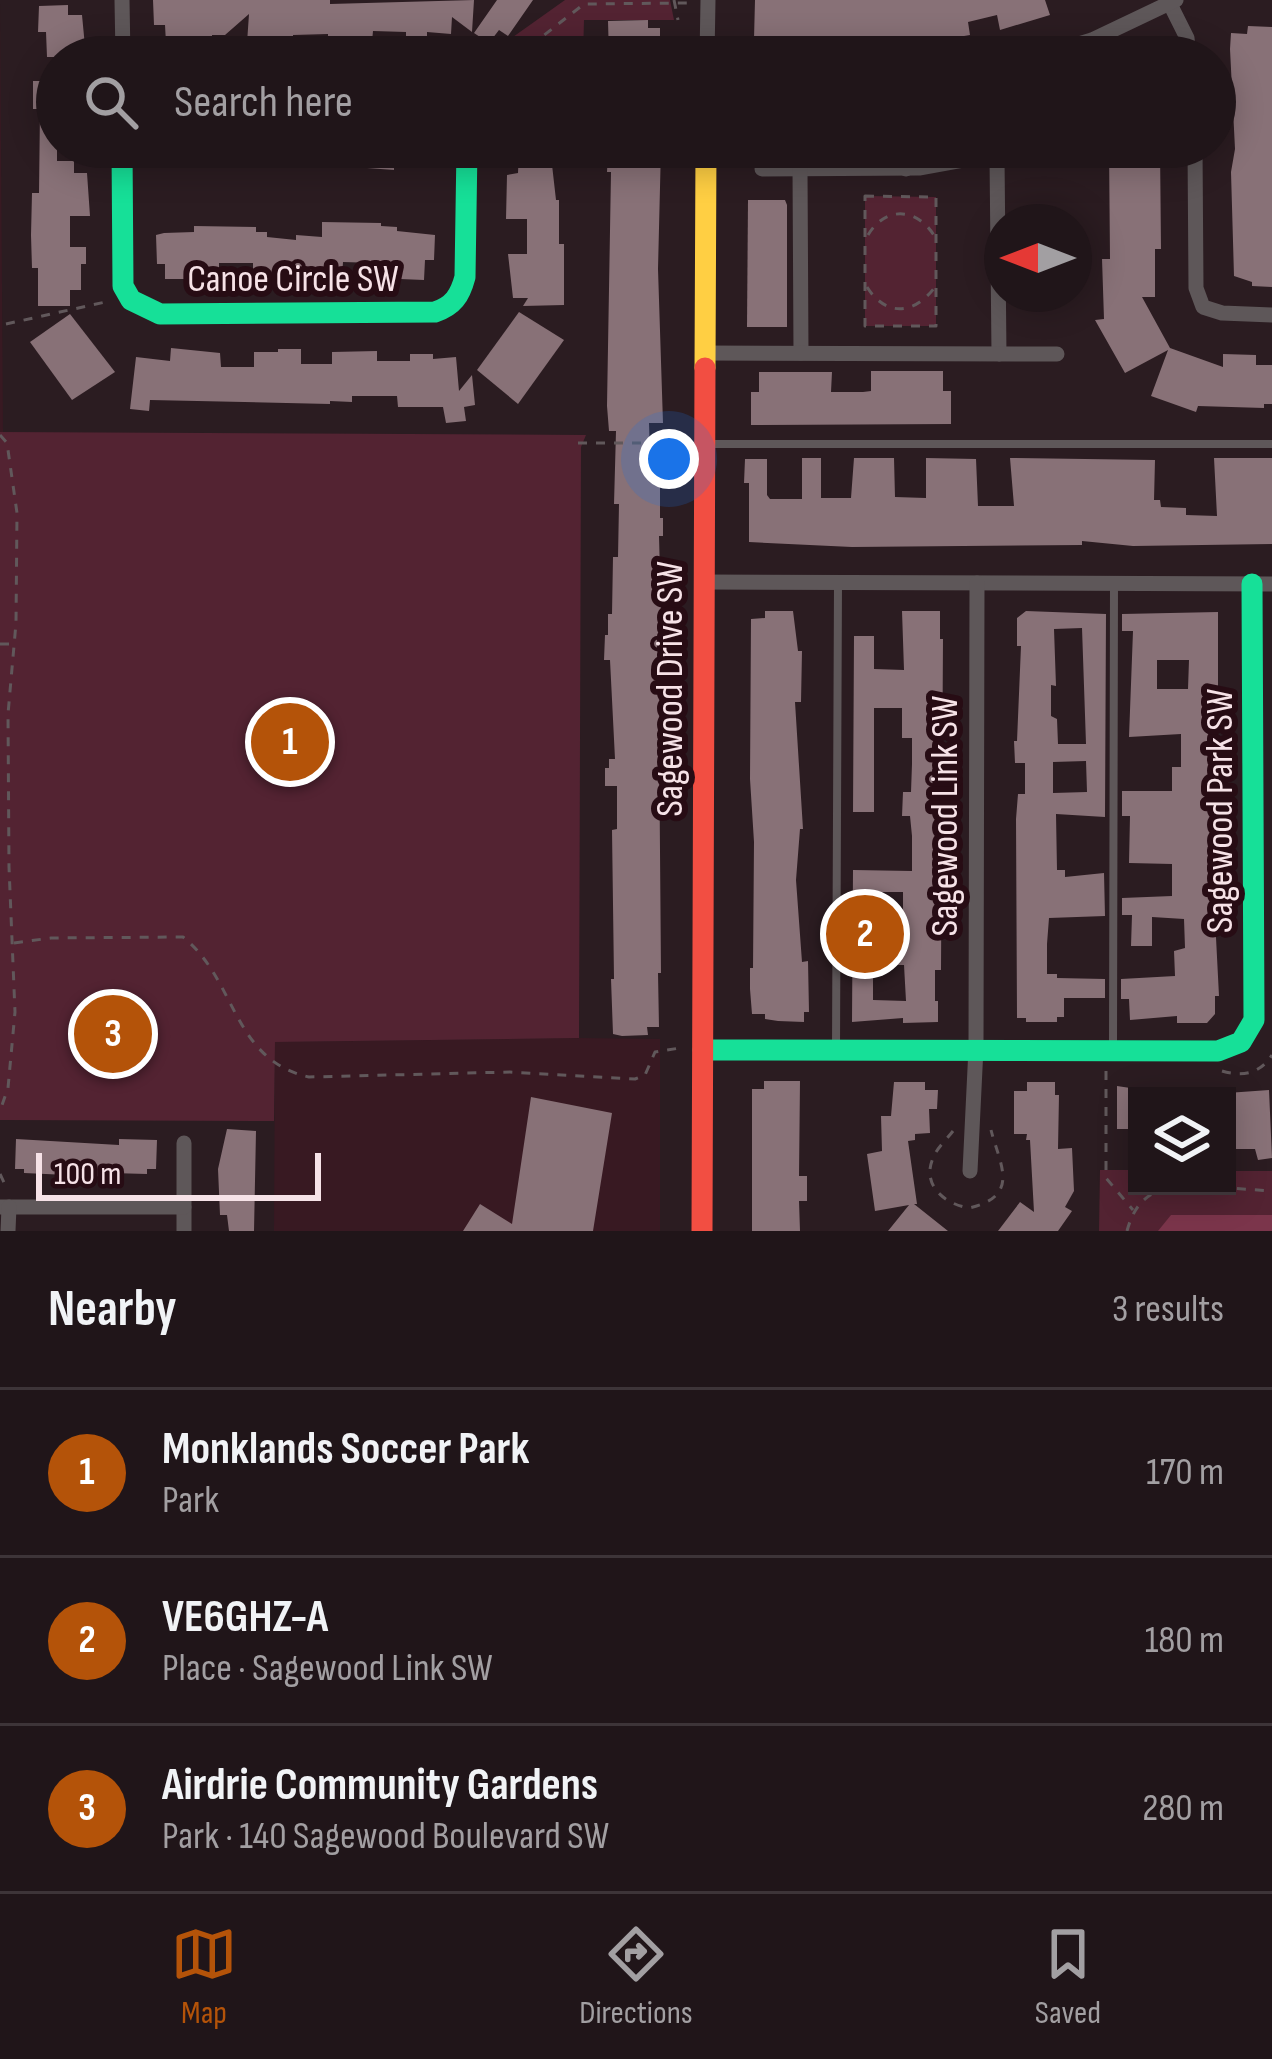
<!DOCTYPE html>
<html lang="en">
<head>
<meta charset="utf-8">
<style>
  body { margin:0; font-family:"Sofia Sans Condensed",sans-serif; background:#2d2226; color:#f1f3f6 }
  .controls { position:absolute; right:36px; bottom:36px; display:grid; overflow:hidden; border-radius:0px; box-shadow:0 6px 30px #0003 }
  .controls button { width:108px; height:108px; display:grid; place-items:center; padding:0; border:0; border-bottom:3px solid #3d3438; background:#201519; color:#f1f3f6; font:60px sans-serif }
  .compass { position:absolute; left:984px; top:204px; width:108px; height:108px; border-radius:50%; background:#201519; box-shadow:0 6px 30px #0003; rotate:270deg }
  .scale { position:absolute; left:36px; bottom:30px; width:285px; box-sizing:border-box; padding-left:12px; border:6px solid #f6e2e7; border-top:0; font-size:33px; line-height:42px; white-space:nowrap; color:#f6e2e7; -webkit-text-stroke:9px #270c14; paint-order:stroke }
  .you { position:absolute; left:669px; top:459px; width:42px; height:42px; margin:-30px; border:9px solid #fff; border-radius:50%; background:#1a73e8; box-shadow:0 0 0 18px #1a73e833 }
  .badge { display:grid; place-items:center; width:78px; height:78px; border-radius:50%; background:#b45309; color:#fff; font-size:39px; font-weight:700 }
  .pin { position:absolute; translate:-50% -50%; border:6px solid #fff; box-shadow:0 3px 12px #0006 }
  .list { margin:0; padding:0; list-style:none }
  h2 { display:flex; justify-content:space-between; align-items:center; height:156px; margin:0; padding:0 48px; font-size:51px }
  h2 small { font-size:39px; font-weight:400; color:#a29fa2 }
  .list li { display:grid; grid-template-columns:78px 1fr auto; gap:36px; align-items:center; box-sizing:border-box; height:168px; padding:0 48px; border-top:3px solid #3d3438 }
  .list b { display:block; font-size:45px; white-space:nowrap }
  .list p { margin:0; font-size:39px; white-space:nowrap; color:#a29fa2 }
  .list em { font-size:39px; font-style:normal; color:#a29fa2 }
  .icon { flex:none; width:66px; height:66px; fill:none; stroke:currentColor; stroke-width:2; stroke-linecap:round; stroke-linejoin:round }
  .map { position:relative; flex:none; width:1272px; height:1231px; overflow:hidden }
  .search { position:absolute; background:#201519; box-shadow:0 6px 30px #0003; left:36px; right:36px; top:36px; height:132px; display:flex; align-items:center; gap:30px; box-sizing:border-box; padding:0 42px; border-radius:66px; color:#a29fa2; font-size:45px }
  .sheet { height:660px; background:#201519 }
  nav { display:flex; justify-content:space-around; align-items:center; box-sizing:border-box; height:168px; border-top:3px solid #3d3438; background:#201519; font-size:33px; color:#a29fa2 }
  nav a { display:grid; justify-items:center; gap:6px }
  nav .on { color:#b45309 }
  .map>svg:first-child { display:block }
</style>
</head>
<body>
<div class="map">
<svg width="1272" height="1231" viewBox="0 0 1272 1231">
  <rect width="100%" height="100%" fill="#2b1c21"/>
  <g fill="#381922">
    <path d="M 0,0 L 3,432 L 0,432 Z"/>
    <path d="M 579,1038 L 660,1039 L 660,1231 L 274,1231 L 275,1042 Z"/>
  </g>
  <g fill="#532332">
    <path d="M 565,0 L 670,0 L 674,20 L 584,20 L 583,57 L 485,57 Z"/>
    <path d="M 865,196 L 936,197 L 936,326 L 865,326 Z"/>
    <path d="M 0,432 L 586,435 L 581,447 L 579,1038 L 275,1042 L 274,1121 L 0,1120 Z"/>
    <path d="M 1100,1170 L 1137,1170 L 1137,1186 L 1227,1186 L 1227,1171 L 1272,1171 L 1272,1231 L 1099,1231 Z"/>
  </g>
  <path fill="#7b354b" d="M 1171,1215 L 1272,1215 L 1272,1231 L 1158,1231 Z"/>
  <g fill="#887177" fill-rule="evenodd">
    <path d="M 153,0 L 330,0 L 330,4 L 474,0 L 472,32 L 452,17 L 451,34 L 427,32 L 427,42 L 406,42 L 406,32 L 373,31 L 372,42 L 328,45 L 328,34 L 293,35 L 293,44 L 247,43 L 249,14 L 225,35 L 212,35 L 212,44 L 166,43 L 165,25 L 154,25 Z"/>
    <path d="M 497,0 L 533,0 L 508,36 L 499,30 L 489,43 L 474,33 Z"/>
    <path d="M 755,0 L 1045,0 L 1050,15 L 1000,30 L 997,15 L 968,22 L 970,35 L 941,40 L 941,43 L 918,45 L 917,39 L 842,50 L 842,41 L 812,41 L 812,50 L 763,50 L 763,38 L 754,39 Z"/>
    <path d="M 68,5 L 68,15 L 82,15 L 86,57 L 47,57 L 46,32 L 38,32 L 39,6 Z"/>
    <path d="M 648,20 L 648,28 L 660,28 L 660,57 L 609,57 L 608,21 Z"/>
    <path d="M 1248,26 L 1272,27 L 1272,287 L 1252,286 L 1252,282 L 1234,276 L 1231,172 L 1235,149 L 1230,49 L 1231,33 L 1247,34 Z"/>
    <path d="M 33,81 L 57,81 L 57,161 L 74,161 L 74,173 L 87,173 L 90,216 L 70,216 L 70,247 L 86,247 L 86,264 L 81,264 L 81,290 L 70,290 L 70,306 L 38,306 L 38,268 L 32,268 L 31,235 L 32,193 L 39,193 L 40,109 L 33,109 Z"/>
    <path d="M 187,147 L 251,147 L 251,162 L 187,160 Z"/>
    <path d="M 321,147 L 441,147 L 440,166 L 394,164 L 394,170 L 367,168 L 367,162 L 321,160 Z"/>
    <path d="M 519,147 L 550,147 L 556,200 L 559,200 L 559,244 L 564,244 L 564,305 L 523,306 L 528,298 L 513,298 L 508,254 L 527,254 L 527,219 L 506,219 L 507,175 L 518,173 Z"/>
    <path d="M 639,147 L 661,147 L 658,269 L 663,423 L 649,423 L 650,455 L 660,455 L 660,518 L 663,518 L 663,536 L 659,536 L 663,685 L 660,686 L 659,728 L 661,973 L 658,973 L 659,1027 L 647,1027 L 648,1035 L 622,1036 L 613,1034 L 611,979 L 614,979 L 612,830 L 617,829 L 617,786 L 605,786 L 605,768 L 609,768 L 609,759 L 615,759 L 610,660 L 604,660 L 605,635 L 608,635 L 608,614 L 612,614 L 613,557 L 618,557 L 619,504 L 614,504 L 616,431 L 609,431 L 607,406 L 611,172 L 607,172 L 608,151 L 638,151 Z"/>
    <path d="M 1109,147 L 1160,147 L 1161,249 L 1155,249 L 1155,297 L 1142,297 L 1170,348 L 1223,367 L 1223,354 L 1256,355 L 1256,365 L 1272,365 L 1272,404 L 1264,404 L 1264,408 L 1198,406 L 1196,412 L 1151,396 L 1168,350 L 1125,373 L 1095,320 L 1104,319 L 1102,259 L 1110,259 Z"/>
    <path d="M 748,200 L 785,200 L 787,205 L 787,327 L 747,327 Z"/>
    <path d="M 322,222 L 381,223 L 381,226 L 397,227 L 397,231 L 435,235 L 434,260 L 425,260 L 424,280 L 376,278 L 376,263 L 343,262 L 342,277 L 271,280 L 253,279 L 253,263 L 219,263 L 219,279 L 165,279 L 165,264 L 157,264 L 156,235 L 164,233 L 194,232 L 194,226 L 256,227 L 256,232 L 267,232 L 267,237 L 296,240 L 296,235 L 322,237 Z"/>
    <path d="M 519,312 L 564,340 L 518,404 L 477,370 Z"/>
    <path d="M 70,314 L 115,372 L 72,400 L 30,342 Z"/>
    <path d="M 171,348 L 220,353 L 221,367 L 254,367 L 254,352 L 278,352 L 278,349 L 301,349 L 301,364 L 332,364 L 332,352 L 377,351 L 377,361 L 410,361 L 410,354 L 433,354 L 433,359 L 456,357 L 459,391 L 472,375 L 475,405 L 464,407 L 466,421 L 446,423 L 443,407 L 398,407 L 397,396 L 352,396 L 352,402 L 330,401 L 330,404 L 150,400 L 149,411 L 130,409 L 136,357 L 170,361 Z"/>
    <path d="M 871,371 L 943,371 L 943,391 L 951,391 L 951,424 L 751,425 L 751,392 L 759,392 L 759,372 L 832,372 L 831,392 L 863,392 L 871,391 Z"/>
    <path d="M 802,458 L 821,458 L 821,498 L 851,498 L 854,458 L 894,458 L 895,497 L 926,498 L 926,458 L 976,459 L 978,506 L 1014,506 L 1010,458 L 1155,460 L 1154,500 L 1160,500 L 1161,507 L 1186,508 L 1186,515 L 1217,516 L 1214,458 L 1272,458 L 1272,544 L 1133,546 L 1082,541 L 1082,545 L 852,547 L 749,542 L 749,483 L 744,483 L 745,459 L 767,459 L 767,495 L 770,499 L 802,499 Z"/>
    <path d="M 765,611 L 793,611 L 798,651 L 802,651 L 801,702 L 795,702 L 803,829 L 800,829 L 796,880 L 802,962 L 808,961 L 809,1012 L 804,1012 L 804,1022 L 778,1021 L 765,1019 L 765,1014 L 752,1014 L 750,989 L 750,968 L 753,968 L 754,842 L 750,779 L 751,619 L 765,618 Z"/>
    <path d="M 902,611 L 940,611 L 940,639 L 943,639 L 941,970 L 935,970 L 935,1001 L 938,1001 L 938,1022 L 903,1023 L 903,1018 L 852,1022 L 853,870 L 912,871 L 912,836 L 910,816 L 902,816 L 903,792 L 911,792 L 912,764 L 912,738 L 902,738 L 902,708 L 874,708 L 874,812 L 853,812 L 854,636 L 874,636 L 874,669 L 904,670 ZM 873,892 L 903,892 L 903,921 L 873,921 ZM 873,965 L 904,965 L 906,1001 L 873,1000 Z"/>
    <path d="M 1026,611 L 1106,614 L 1105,817 L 1056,814 L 1057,870 L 1065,870 L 1065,877 L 1104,873 L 1105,916 L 1049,918 L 1047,944 L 1047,974 L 1057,974 L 1057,978 L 1105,979 L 1105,998 L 1064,998 L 1064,1017 L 1057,1017 L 1057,1022 L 1026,1022 L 1026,1018 L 1017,1018 L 1016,819 L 1018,794 L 1025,794 L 1025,763 L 1015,763 L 1014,741 L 1017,741 L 1021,646 L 1017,646 L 1017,618 ZM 1082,628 L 1086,744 L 1058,744 L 1057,719 L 1051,716 L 1051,685 L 1056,686 L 1054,629 ZM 1086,761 L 1087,792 L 1053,793 L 1053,762 Z"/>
    <path d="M 1218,612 L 1218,871 L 1221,871 L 1221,893 L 1218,893 L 1219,917 L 1215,918 L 1219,996 L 1215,996 L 1215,1014 L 1207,1023 L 1177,1023 L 1177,1016 L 1130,1020 L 1129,999 L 1121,999 L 1121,979 L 1175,976 L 1174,951 L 1185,948 L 1184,919 L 1152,917 L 1152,946 L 1131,946 L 1132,915 L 1122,915 L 1122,898 L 1172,896 L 1172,864 L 1129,863 L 1130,816 L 1122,816 L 1122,791 L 1172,791 L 1172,767 L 1181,767 L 1181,734 L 1129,737 L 1133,631 L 1122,631 L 1122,614 ZM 1157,660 L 1189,660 L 1188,689 L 1157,689 Z"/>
    <path d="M 764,1081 L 800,1081 L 799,1176 L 807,1176 L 807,1201 L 799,1201 L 800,1231 L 752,1231 L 752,1089 L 764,1089 Z"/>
    <path d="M 894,1082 L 925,1082 L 925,1090 L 938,1090 L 937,1109 L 929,1109 L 930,1133 L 915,1134 L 915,1140 L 908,1141 L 917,1204 L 914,1204 L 948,1231 L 888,1231 L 909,1205 L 875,1211 L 867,1154 L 882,1151 L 881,1116 L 891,1116 Z"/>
    <path d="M 1027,1082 L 1055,1082 L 1055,1095 L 1059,1095 L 1058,1149 L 1072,1148 L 1074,1191 L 1065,1207 L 1072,1211 L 1058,1231 L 998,1231 L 1020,1202 L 1034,1212 L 1030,1140 L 1026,1140 L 1027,1134 L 1014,1134 L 1014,1091 L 1027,1091 Z"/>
    <path d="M 1117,1086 L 1137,1089 L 1137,1129 L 1117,1129 Z"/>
    <path d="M 1269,1090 L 1272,1158 L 1258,1160 L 1255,1149 L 1227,1149 L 1227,1093 Z"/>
    <path d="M 531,1097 L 612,1113 L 593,1231 L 463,1231 L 480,1204 L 512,1224 Z"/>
    <path d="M 227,1129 L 256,1131 L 254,1231 L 229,1231 L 227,1215 L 220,1215 L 218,1169 Z"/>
    <path d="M 16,1139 L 119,1145 L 119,1139 L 157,1140 L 156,1169 L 147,1169 L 147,1174 L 111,1173 L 111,1177 L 24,1173 L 24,1169 L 15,1169 Z"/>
  </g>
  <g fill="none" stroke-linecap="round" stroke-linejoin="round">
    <g stroke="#61585b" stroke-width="3" stroke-dasharray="9 9" stroke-linecap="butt">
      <path d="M 674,0 L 678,20"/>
      <path d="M 516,57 L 584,4 L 688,3"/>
      <path d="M 865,196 L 936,197 L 936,326 L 865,326 Z"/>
      <path d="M 868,235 C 886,205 918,208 935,237"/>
      <path d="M 867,287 C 886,317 914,315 935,287"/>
      <path d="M 6,324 L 110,301"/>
      <path d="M 0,435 L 7,443 L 17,513 L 16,623 L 8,714 L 9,867 L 15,1012 L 8,1088 L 0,1111"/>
      <path d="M 578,443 L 677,443"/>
      <path d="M 0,644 L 15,644"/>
      <path d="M 14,943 L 51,938 L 183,937 C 237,980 232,1060 309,1077 L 510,1072 L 635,1079 L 645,1075 L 655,1052 L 680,1048"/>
      <path d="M 1106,1071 L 1106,1178 L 1133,1210"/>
      <path d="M 1222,1071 C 1242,1077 1260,1074 1272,1055"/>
      <path d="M 953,1131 C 947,1139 938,1147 934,1156 C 920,1184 944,1204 969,1208 C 1021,1196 1000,1165 991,1130"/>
      <path d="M 0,1174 L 7,1189"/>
      <path d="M 1201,1186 L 1272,1191"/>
      <path d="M 1127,1231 C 1134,1205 1147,1191 1175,1186"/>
    </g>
    <g stroke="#5e5759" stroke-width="8">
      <path d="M 710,444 L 1272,444"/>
      <path d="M 836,1048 L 838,583"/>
      <path d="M 1113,1048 L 1114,583"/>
    </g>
    <g stroke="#5e5759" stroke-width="15">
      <path d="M 122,0 L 123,57"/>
      <path d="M 1170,4 L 1187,38 L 1189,57"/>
      <path d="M 707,57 L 708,0"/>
      <path d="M 1036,57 L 1092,40 L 1176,0"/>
      <path d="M 905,147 L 906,169"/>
      <path d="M 1195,147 L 1196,288 L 1203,307 L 1222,313 L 1272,315"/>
      <path d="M 997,157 L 999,354"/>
      <path d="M 762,169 L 919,168 L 1035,147"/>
      <path d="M 800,169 L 801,353"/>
      <path d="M 704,353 L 1057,354"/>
      <path d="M 704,582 L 1272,584"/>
      <path d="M 184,1143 L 184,1231"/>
      <path d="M 970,1171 L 976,1048 L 977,583"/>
      <path d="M 0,1207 L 184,1207"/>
      <path d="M 8,1231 L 9,1207"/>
    </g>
    <g stroke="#16e098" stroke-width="21">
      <path d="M 122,147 L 123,286 L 131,300 L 160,314 L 435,312 C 453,306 460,296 465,277 L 467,147"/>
      <path d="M 703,1050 L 1218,1051 L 1241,1042 L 1254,1020 L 1252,584"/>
    </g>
    <path stroke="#ffcf43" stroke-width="21" d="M 705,368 L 706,147"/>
    <path stroke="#f24e42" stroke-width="21" d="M 702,1231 L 705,368"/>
  </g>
  <g text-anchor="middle" stroke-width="12" stroke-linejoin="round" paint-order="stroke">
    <g font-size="39" fill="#f6e2e7" stroke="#270c14">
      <text x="293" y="291">Canoe Circle SW</text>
      <text transform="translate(668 689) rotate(-90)" y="14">Sagewood Drive SW</text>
      <text transform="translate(1218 811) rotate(-90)" y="14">Sagewood Park SW</text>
      <text transform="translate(943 816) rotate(-90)" y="14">Sagewood Link SW</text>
    </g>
  </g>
</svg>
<div class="controls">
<button><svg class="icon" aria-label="layers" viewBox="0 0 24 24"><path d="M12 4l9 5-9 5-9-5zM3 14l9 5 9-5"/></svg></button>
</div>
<svg class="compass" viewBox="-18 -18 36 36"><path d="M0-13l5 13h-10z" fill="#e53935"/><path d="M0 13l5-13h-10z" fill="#a29fa2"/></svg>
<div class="scale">100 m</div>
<div class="you"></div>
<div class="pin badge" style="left:290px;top:742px">1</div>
<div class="pin badge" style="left:865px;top:934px">2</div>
<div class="pin badge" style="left:113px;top:1034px">3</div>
<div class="search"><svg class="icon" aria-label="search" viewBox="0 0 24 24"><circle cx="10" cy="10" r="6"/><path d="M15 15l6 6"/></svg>Search here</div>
</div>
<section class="sheet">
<h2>Nearby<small>3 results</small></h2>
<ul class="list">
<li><span class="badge">1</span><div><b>Monklands Soccer Park</b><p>Park</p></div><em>170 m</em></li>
<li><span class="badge">2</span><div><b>VE6GHZ-A</b><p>Place · Sagewood Link SW</p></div><em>180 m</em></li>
<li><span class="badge">3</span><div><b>Airdrie Community Gardens</b><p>Park · 140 Sagewood Boulevard SW</p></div><em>280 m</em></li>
</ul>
</section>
<nav>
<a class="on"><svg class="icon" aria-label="map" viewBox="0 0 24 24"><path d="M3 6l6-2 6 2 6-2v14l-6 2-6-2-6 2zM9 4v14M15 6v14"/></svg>Map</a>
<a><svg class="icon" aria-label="directions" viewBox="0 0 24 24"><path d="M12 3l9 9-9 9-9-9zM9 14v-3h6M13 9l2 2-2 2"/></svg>Directions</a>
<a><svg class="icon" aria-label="saved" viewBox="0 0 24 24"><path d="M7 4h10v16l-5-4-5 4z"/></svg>Saved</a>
</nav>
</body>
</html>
